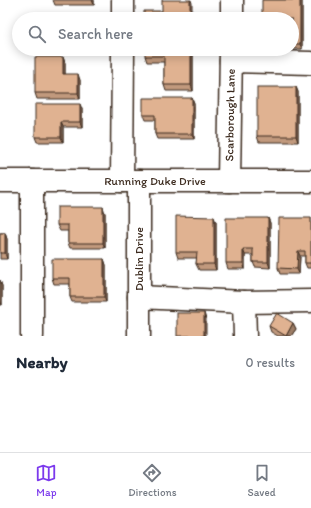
<!DOCTYPE html>
<html lang="en">
<head>
<meta charset="utf-8">
<style>
  body { margin:0; font-family:Itim,sans-serif; background:#f6f6f7; color:#1f2937 }
  .list { margin:0; padding:0; list-style:none }
  h2 { display:flex; justify-content:space-between; align-items:center; height:52px; margin:0; padding:0 16px; font-size:17px }
  h2 small { font-size:13px; font-weight:400; color:#747a83 }
  .icon { flex:none; width:22px; height:22px; fill:none; stroke:currentColor; stroke-width:2; stroke-linecap:round; stroke-linejoin:round }
  .map { position:relative; flex:none; width:311px; height:336px; overflow:hidden }
  .search { position:absolute; background:#fff; box-shadow:0 2px 10px #0003; left:12px; right:12px; top:12px; height:44px; display:flex; align-items:center; gap:10px; box-sizing:border-box; padding:0 14px; border-radius:22px; color:#747a83; font-size:15px }
  .sheet { height:116px; background:#fff }
  nav { display:flex; justify-content:space-around; align-items:center; box-sizing:border-box; height:56px; border-top:1px solid #e0e1e3; background:#fff; font-size:11px; color:#747a83 }
  nav a { display:grid; justify-items:center; gap:2px }
  nav .on { color:#7c3aed }
  .map>svg:first-child { display:block }
</style>
</head>
<body>
<div class="map">
<svg width="311" height="336" viewBox="0 0 311 336">
  <rect width="100%" height="100%" fill="#fff"/>
  <filter id="ink" filterUnits="userSpaceOnUse"><feTurbulence type="fractalNoise" baseFrequency=".025" numOctaves="2"/><feDisplacementMap in="SourceGraphic" scale="8" xChannelSelector="R" yChannelSelector="G"/><feConvolveMatrix kernelMatrix="1 2 1 2 8 2 1 2 1" color-interpolation-filters="sRGB"/></filter>
  <g filter="url(#ink)">
    <g fill="none" stroke-linecap="round" stroke-linejoin="round">
      <defs>
        <g id="minor">
          <path d="M 123,19 L 123,0"/>
          <path d="M 232,19 L 232,0"/>
          <path d="M 231,61 L 311,63"/>
          <path d="M 0,181 L 311,181"/>
          <path d="M 32,181 L 32,336"/>
          <path d="M 122,181 L 123,49"/>
          <path d="M 139,181 L 139,336"/>
          <path d="M 229,181 L 231,49"/>
          <path d="M 139,297 L 244,302 L 311,301"/>
          <path d="M 244,302 L 245,336"/>
        </g>
      </defs>
      <use href="#minor" stroke="#3b2a1e" stroke-width="25"/>
      <use href="#minor" stroke="#fff" stroke-width="22"/>
    </g>
    <g fill="#c1997d" stroke="#3b2a1e">
      <path d="M 53,0 L 94,0 L 94,5 L 55,5 Z"/>
      <path d="M 262,0 L 302,0 L 302,49 L 279,49 L 292,49 L 292,19 Z"/>
      <path d="M 50,49 L 97,49 L 97,53 L 52,53 Z"/>
      <path d="M 193,49 L 193,91 L 166,91 L 164,85 L 164,62 L 147,62 L 145,56 Z"/>
      <path d="M 63,57 L 65,63 L 65,74 L 80,80 L 80,99 L 37,99 L 35,93 Z"/>
      <path d="M 296,87 L 298,92 L 298,142 L 259,142 L 257,136 Z"/>
      <path d="M 192,98 L 194,103 L 194,139 L 157,139 L 155,134 L 155,120 L 145,120 L 143,115 Z"/>
      <path d="M 82,109 L 82,127 L 63,127 L 63,142 L 37,142 L 35,137 Z"/>
      <path d="M 105,213 L 105,248 L 70,248 L 68,243 L 68,231 L 60,231 L 57,225 Z"/>
      <path d="M 268,218 L 270,223 L 270,268 L 255,267 L 253,262 L 253,255 L 245,255 L 245,269 L 228,269 L 226,263 Z"/>
      <path d="M 311,218 L 311,268 L 307,268 L 305,263 L 305,256 L 300,256 L 299,274 L 280,274 L 278,268 Z"/>
      <path d="M 216,222 L 216,270 L 199,270 L 196,264 L 197,258 L 178,258 L 176,252 Z"/>
      <path d="M 0,233 L 5,233 L 7,239 L 7,259 L 0,259 Z"/>
      <path d="M 104,259 L 106,265 L 106,302 L 72,302 L 70,297 L 70,284 L 54,284 L 52,278 Z"/>
      <path d="M 0,280 L 2,286 L 2,305 L 0,305 Z"/>
      <path d="M 293,323 L 296,329 L 291,336 L 278,336 L 271,332 L 269,326 Z"/>
    </g>
    <g fill="#9d7d66" stroke="#3b2a1e">
      <path d="M 92,0 L 94,0 L 94,5 Z"/>
      <path d="M 190,0 L 191,0 L 192,3 L 192,19 L 190,19 Z"/>
      <path d="M 300,0 L 302,0 L 302,49 L 300,44 Z"/>
      <path d="M 191,49 L 193,49 L 193,91 L 191,85 Z"/>
      <path d="M 63,57 L 65,63 L 65,80 L 63,74 Z"/>
      <path d="M 78,74 L 80,80 L 80,99 L 78,93 Z"/>
      <path d="M 296,87 L 298,92 L 298,142 L 296,136 Z"/>
      <path d="M 192,98 L 194,103 L 194,139 L 192,134 Z"/>
      <path d="M 80,104 L 82,109 L 82,127 L 80,122 Z"/>
      <path d="M 61,122 L 63,127 L 63,142 L 61,137 Z"/>
      <path d="M 103,207 L 105,213 L 105,248 L 103,243 Z"/>
      <path d="M 214,217 L 216,222 L 216,270 L 214,264 Z"/>
      <path d="M 268,218 L 270,223 L 270,268 L 268,262 Z"/>
      <path d="M 5,233 L 7,239 L 7,259 L 5,253 Z"/>
      <path d="M 243,249 L 245,255 L 245,269 L 243,263 Z"/>
      <path d="M 298,251 L 300,256 L 299,274 L 297,269 Z"/>
      <path d="M 104,259 L 106,265 L 106,302 L 104,297 Z"/>
      <path d="M 0,280 L 2,286 L 2,305 L 0,300 Z"/>
      <path d="M 204,313 L 206,319 L 206,336 L 204,336 Z"/>
      <path d="M 293,323 L 296,329 L 291,336 L 286,336 Z"/>
    </g>
    <g fill="#e0b291" stroke="#3b2a1e">
      <path d="M 162,0 L 190,0 L 190,19 L 144,19 L 144,11 L 162,11 Z"/>
      <path d="M 262,0 L 300,0 L 300,44 L 292,44 L 292,19 L 262,19 Z"/>
      <rect x="50" y="16" width="26" height="3"/>
      <path d="M 145,49 L 191,49 L 191,85 L 164,85 L 164,56 L 145,56 Z"/>
      <path d="M 35,57 L 63,57 L 63,74 L 78,74 L 78,93 L 35,93 Z"/>
      <rect x="257" y="87" width="39" height="49"/>
      <path d="M 143,98 L 192,98 L 192,134 L 155,134 L 155,115 L 143,115 Z"/>
      <path d="M 35,104 L 80,104 L 80,122 L 61,122 L 61,137 L 35,137 Z"/>
      <path d="M 57,207 L 103,207 L 103,243 L 68,243 L 68,225 L 57,225 Z"/>
      <path d="M 176,216 L 214,217 L 214,264 L 196,264 L 197,252 L 176,252 Z"/>
      <path d="M 226,218 L 268,218 L 268,262 L 253,262 L 253,249 L 243,249 L 243,263 L 226,263 Z"/>
      <path d="M 279,218 L 311,218 L 311,263 L 305,263 L 305,251 L 298,251 L 297,269 L 278,268 Z"/>
      <rect x="0" y="233" width="5" height="20"/>
      <path d="M 52,259 L 104,259 L 104,297 L 70,297 L 70,278 L 52,278 Z"/>
      <rect x="177" y="313" width="27" height="23"/>
      <path d="M 277,313 L 293,323 L 286,336 L 269,326 Z"/>
    </g>
  </g>
  <g text-anchor="middle" stroke-width="3" stroke-linejoin="round" paint-order="stroke">
    <g font-size="12" fill="#3b2a1e" stroke="#fff">
      <text transform="translate(230 115) rotate(-89)" y="4">Scarborough Lane</text>
      <text x="155" y="185">Running Duke Drive</text>
      <text transform="translate(139 259) rotate(-90)" y="4">Dublin Drive</text>
    </g>
  </g>
</svg>
<div class="search"><svg class="icon" aria-label="search" viewBox="0 0 24 24"><circle cx="10" cy="10" r="6"/><path d="M15 15l6 6"/></svg>Search here</div>
</div>
<section class="sheet">
<h2>Nearby<small>0 results</small></h2>
<ul class="list">
</ul>
</section>
<nav>
<a class="on"><svg class="icon" aria-label="map" viewBox="0 0 24 24"><path d="M3 6l6-2 6 2 6-2v14l-6 2-6-2-6 2zM9 4v14M15 6v14"/></svg>Map</a>
<a><svg class="icon" aria-label="directions" viewBox="0 0 24 24"><path d="M12 3l9 9-9 9-9-9zM9 14v-3h6M13 9l2 2-2 2"/></svg>Directions</a>
<a><svg class="icon" aria-label="saved" viewBox="0 0 24 24"><path d="M7 4h10v16l-5-4-5 4z"/></svg>Saved</a>
</nav>
</body>
</html>
